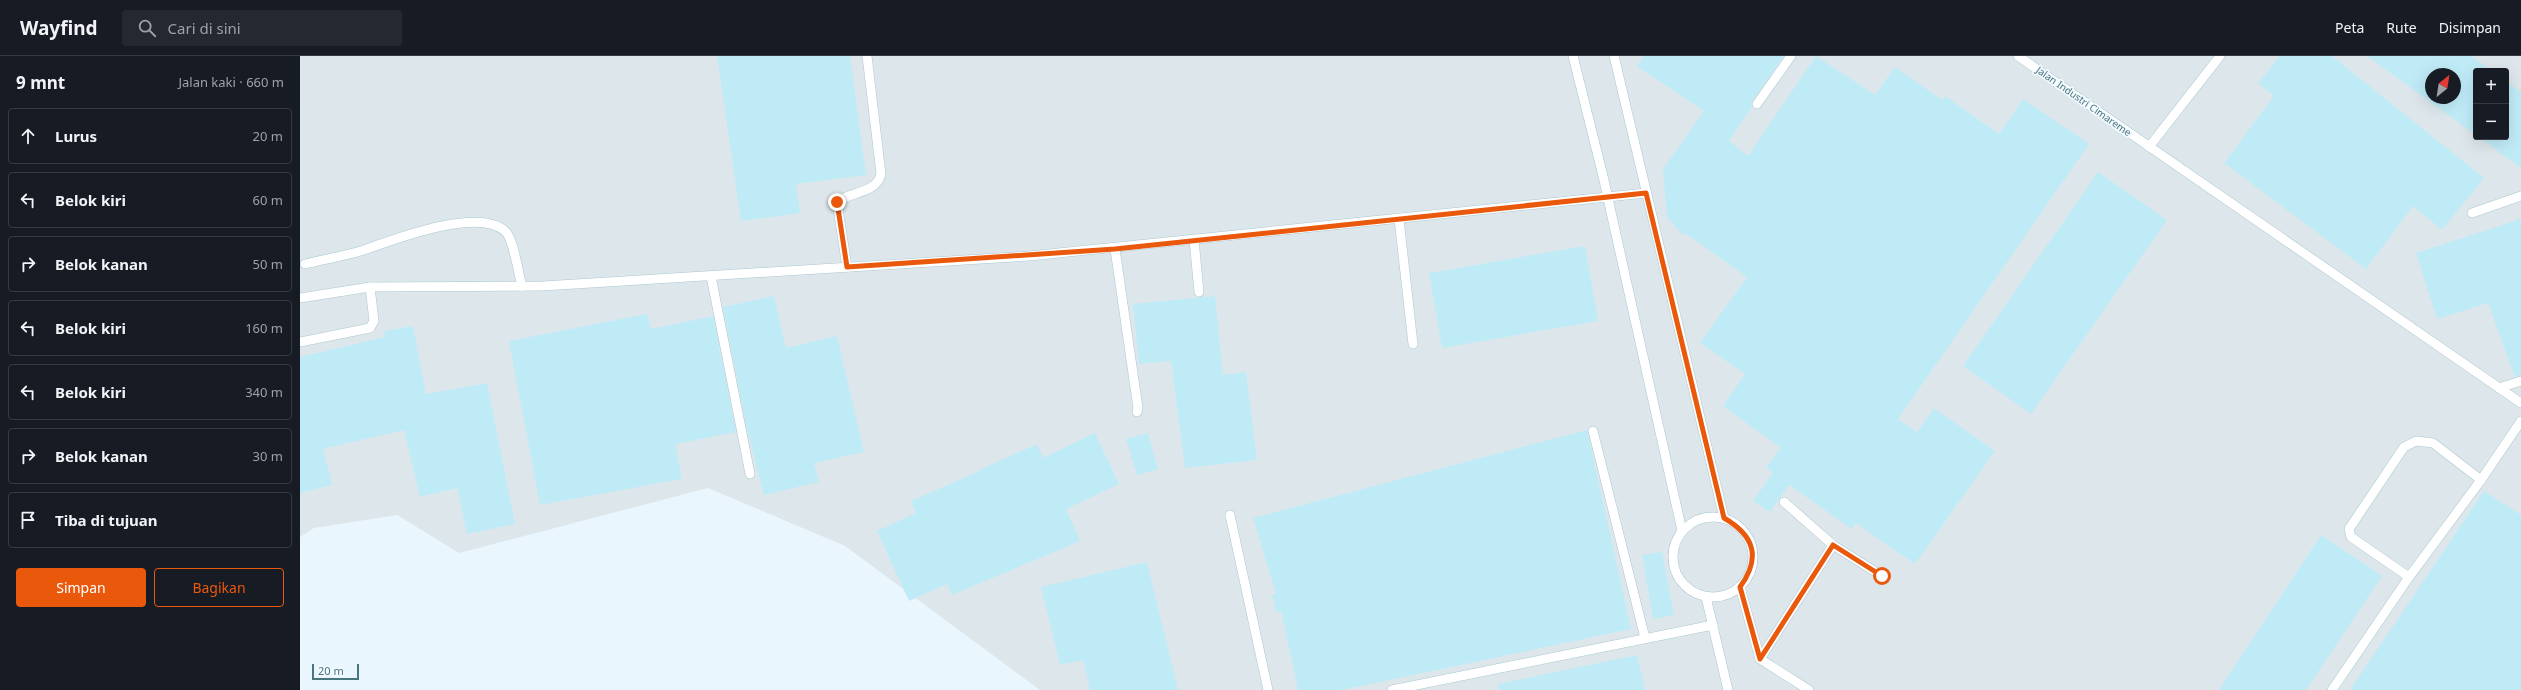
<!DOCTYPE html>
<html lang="id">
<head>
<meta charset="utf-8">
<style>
  body { margin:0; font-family:"Noto Sans",sans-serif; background:#242831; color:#f1f3f6 }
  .controls { position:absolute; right:12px; top:12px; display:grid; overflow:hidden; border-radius:4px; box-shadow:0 4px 16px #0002 }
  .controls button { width:36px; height:36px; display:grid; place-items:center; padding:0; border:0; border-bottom:1px solid #363941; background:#171b24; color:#f1f3f6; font:20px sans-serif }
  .compass { position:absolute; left:2125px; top:12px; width:36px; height:36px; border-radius:50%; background:#171b24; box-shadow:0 4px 16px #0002; rotate:30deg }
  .scale { position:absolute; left:12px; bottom:10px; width:47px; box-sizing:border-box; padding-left:4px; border:2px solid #49757d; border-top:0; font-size:11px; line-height:14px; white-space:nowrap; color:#49757d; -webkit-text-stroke:3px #f2faff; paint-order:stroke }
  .stop { position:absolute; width:12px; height:12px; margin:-9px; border:3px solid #ea580c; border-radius:50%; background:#fff }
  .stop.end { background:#ea580c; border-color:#fff; box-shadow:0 1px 4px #0008 }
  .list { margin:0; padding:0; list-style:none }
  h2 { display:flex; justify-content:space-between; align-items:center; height:52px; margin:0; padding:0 16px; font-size:17px }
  h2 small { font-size:13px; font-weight:400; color:#9ea1a6 }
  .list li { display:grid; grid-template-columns:26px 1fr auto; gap:12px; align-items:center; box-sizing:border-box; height:56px; margin:0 8px 8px; padding:0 8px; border:1px solid #363941; border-radius:4px }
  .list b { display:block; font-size:15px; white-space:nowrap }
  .list em { font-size:13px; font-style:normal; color:#9ea1a6 }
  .actions { display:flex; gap:8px; padding:12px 16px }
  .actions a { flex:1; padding:9px 0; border:1px solid #ea580c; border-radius:4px; text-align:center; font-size:14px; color:#ea580c }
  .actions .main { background:#ea580c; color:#fff }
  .icon { flex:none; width:22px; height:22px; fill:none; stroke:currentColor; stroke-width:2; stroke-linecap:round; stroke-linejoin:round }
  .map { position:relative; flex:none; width:2221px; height:634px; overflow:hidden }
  header { display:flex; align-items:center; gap:24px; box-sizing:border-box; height:56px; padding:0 20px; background:#171b24; border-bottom:1px solid #363941 }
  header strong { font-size:19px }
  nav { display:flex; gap:22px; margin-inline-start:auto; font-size:14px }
  .search { width:280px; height:36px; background:#242831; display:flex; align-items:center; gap:10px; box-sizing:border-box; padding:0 14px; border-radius:4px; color:#9ea1a6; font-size:15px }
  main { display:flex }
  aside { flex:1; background:#171b24 }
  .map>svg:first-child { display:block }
</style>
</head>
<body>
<header>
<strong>Wayfind</strong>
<div class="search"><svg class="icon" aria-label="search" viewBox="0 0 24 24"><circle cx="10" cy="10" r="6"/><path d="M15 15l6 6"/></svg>Cari di sini</div>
<nav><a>Peta</a><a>Rute</a><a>Disimpan</a></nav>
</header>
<main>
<aside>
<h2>9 mnt<small>Jalan kaki · 660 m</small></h2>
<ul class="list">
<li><svg class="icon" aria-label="ahead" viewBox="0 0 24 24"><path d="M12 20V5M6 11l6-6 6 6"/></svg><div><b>Lurus</b></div><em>20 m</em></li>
<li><svg class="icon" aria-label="left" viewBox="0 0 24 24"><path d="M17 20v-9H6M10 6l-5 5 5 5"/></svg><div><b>Belok kiri</b></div><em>60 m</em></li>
<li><svg class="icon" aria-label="right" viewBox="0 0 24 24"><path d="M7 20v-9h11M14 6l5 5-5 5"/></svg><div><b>Belok kanan</b></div><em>50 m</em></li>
<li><svg class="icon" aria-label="left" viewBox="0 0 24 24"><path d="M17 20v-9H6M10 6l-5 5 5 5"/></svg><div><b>Belok kiri</b></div><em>160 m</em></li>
<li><svg class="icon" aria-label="left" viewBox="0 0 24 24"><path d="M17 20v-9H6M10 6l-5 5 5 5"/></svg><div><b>Belok kiri</b></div><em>340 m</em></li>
<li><svg class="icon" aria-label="right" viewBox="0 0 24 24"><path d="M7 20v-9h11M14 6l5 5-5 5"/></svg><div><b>Belok kanan</b></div><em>30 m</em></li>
<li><svg class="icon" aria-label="arrive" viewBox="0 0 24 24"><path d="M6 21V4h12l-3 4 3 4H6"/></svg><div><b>Tiba di tujuan</b></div></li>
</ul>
<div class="actions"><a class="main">Simpan</a><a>Bagikan</a></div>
</aside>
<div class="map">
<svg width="2221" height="634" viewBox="0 0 2221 634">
  <rect width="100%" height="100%" fill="#eaf6fe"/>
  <path fill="#dde7eb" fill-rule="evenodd" d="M 0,0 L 2221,0 L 2221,634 L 740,634 L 545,490 L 408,432 L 159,497 L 97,459 L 14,472 L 0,481 ZM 2176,15 L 2206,15 L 2206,81 L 2176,81 ZM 2131,18 L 2155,18 L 2155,42 L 2131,42 Z"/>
  <g fill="#bfebf7" fill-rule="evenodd">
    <path d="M 417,0 L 550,0 L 566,119 L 496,128 L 500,157 L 441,165 Z"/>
    <path d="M 1344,0 L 1484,0 L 1452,45 L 1452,51 L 1429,85 L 1448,100 L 1516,0 L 1575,39 L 1595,11 L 1642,44 L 1645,40 L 1699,78 L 1723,43 L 1789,88 L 1598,363 L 1617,376 L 1634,352 L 1695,395 L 1615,508 L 1556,467 L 1552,473 L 1489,429 L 1470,456 L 1453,445 L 1473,417 L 1466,411 L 1481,392 L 1423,350 L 1445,318 L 1400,287 L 1447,221 L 1385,177 L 1383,179 L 1367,161 L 1363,113 L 1404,55 L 1337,10 Z"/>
    <path d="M 1980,0 L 2032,0 L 2184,122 L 2142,174 L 2113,150 L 2066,213 L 1924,107 L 1974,40 L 1958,27 Z"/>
    <path d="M 2067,0 L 2171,0 L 2192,15 L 2176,15 L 2176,79 ZM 2131,18 L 2155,18 L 2155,42 L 2131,42 Z"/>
    <path d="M 2206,26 L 2221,36 L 2221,112 L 2179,81 L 2206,81 Z"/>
    <path d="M 1798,116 L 1867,164 L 1731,358 L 1663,310 Z"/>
    <path d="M 2221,163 L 2221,319 L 2215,321 L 2188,247 L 2137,263 L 2116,197 Z"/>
    <path d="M 1285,190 L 1298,265 L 1142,292 L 1129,217 Z"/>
    <path d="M 474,240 L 486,292 L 537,280 L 564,396 L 514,407 L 519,426 L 464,439 L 447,373 L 423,251 Z"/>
    <path d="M 915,240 L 923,319 L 946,316 L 957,404 L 885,412 L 871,305 L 839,308 L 833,248 Z"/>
    <path d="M 347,258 L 351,273 L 413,260 L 436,376 L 375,388 L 382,423 L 240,449 L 209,285 Z"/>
    <path d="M 113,270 L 126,338 L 187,327 L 215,468 L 167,478 L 157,432 L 120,441 L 104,374 L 23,393 L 32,429 L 0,437 L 0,301 L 85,281 L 84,275 Z"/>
    <path d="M 1287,374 L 1331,573 L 1042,634 L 998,634 L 981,555 L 976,556 L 972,539 L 976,538 L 953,462 Z"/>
    <path d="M 795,377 L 819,428 L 766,453 L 780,485 L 652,539 L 647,528 L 609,545 L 577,475 L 616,457 L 611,445 L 680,415 L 679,414 L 737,388 L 743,402 Z"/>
    <path d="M 848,377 L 858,413 L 837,419 L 826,383 Z"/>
    <path d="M 2184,435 L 2221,459 L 2221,634 L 2050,634 Z"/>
    <path d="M 2021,479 L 2082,520 L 2006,634 L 1919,634 Z"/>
    <path d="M 1362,496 L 1374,559 L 1353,563 L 1342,499 Z"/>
    <path d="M 847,506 L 878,634 L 790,634 L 783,604 L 760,609 L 741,531 Z"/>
    <path d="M 1337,599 L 1345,634 L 1199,634 L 1198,628 Z"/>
  </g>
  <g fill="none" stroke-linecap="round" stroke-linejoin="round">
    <defs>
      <g id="service">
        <path d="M 1273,0 L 1303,120 L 1382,475"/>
        <path d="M 1314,0 L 1424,462"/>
        <path d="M 1718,0 L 2221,347"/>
        <path d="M 1457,48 L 1491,0"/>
        <path d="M 1849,91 L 1920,0"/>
        <path d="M 2172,157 L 2221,140"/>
        <path d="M 1099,163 L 1113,288"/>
        <path d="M 894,184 L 899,236"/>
        <path d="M 815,193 L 838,352 L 837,356"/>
        <path d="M 5,208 C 25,203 45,200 64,194 C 95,183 178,151 205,175 C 214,183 218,217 222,230"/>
        <path d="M 547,211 L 537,146 C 551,135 576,138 581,118 L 567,0"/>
        <path d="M 411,220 L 450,418"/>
        <path d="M 0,242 L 70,231 L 243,230 L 729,200 L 1346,137"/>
        <path d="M 0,286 L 70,272 L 74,265 L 70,231"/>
        <path d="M 2199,332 L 2221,325"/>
        <path d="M 1293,375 L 1345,582"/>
        <path d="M 930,459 L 968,634"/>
        <circle cx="1413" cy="501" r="40"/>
        <path d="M 1533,489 L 1582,520"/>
        <path d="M 2109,521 L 2051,481 L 2049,473 L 2104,391 L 2116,385 L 2133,387 L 2181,424"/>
        <path d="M 1440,531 L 1460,603 L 1509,634"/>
        <path d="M 1406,541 L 1428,634"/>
        <path d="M 1460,603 L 1533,489 L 1484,446"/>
        <path d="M 1092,634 L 1413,569"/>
        <path d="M 2032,634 L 2109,521 L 2181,424 L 2221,365"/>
      </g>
    </defs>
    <use href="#service" stroke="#aac7d1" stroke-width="10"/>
    <use href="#service" stroke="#fff" stroke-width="9"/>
  </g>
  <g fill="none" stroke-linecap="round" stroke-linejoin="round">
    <path stroke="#ea580c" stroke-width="5" d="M 537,146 L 547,211 L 815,193 L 1346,137 L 1424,462 C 1455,480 1461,502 1440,531 L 1460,603 L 1533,489 L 1582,520"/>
  </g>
  <g text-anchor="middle" stroke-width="3.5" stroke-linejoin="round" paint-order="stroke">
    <g font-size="10" fill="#49757d" stroke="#f2faff">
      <text transform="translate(1784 45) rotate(35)" y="4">Jalan Industri Cimareme</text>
    </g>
  </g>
</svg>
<div class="controls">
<button>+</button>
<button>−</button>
</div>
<svg class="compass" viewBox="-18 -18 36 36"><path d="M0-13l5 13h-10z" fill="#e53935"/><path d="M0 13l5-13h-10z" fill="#9ea1a6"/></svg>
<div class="scale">20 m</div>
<div class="stop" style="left:1582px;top:520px"></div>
<div class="stop end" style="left:537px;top:146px"></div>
</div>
</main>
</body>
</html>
